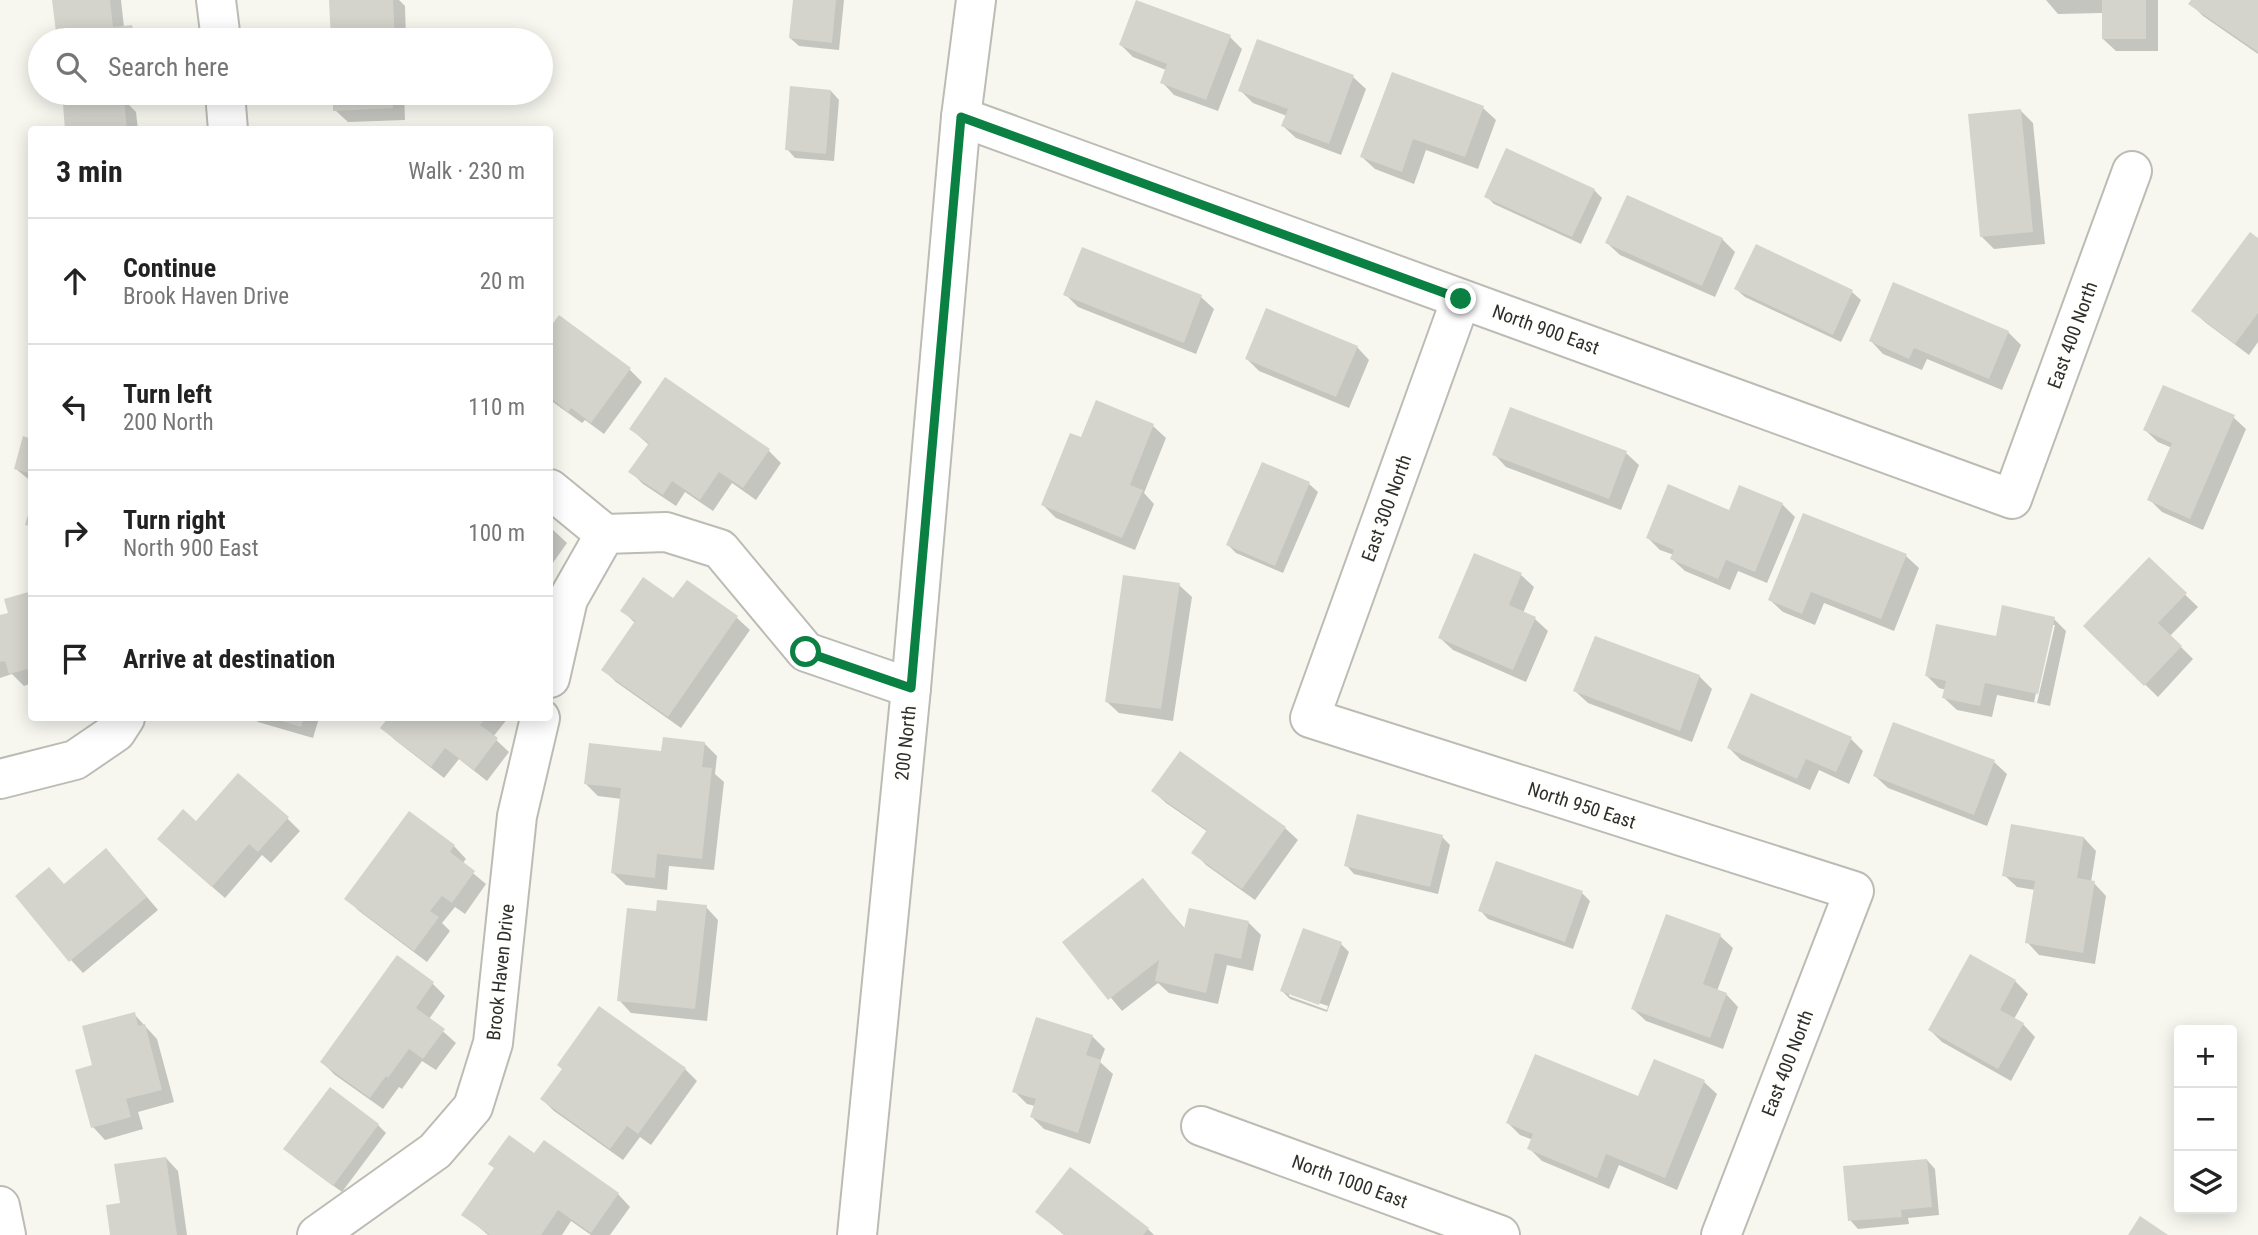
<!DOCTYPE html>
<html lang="en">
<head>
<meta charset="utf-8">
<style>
  body { margin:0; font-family:"Roboto Condensed",sans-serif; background:#f2f2f2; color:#222 }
  .controls { position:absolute; right:21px; bottom:21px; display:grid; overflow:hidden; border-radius:7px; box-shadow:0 4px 18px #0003 }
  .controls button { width:63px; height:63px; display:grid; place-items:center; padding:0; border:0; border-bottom:2px solid #e0e0e0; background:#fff; color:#222; font:35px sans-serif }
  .stop { position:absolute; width:21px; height:21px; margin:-16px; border:5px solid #0b8043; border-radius:50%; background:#fff }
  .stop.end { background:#0b8043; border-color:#fff; box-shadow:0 2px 7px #0008 }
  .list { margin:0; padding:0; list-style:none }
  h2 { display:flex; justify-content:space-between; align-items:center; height:91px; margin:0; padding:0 28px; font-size:30px }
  h2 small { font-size:23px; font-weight:400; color:#767676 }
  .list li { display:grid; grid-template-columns:46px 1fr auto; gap:21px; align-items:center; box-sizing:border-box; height:126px; padding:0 28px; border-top:2px solid #e0e0e0 }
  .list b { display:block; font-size:26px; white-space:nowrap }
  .list p { margin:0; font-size:23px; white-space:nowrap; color:#767676 }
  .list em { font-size:23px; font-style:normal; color:#767676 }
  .icon { flex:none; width:38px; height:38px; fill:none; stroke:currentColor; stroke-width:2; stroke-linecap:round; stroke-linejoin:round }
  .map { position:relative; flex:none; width:2258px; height:1235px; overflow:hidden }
  .search { position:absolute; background:#fff; box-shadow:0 4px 18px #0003; left:28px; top:28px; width:525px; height:77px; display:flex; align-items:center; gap:18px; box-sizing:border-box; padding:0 24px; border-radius:38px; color:#767676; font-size:26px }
  .panel { position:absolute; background:#fff; box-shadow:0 4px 18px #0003; left:28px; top:126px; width:525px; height:595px; border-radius:7px }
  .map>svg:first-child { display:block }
</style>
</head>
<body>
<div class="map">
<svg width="2258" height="1235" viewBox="0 0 2258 1235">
  <rect width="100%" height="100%" fill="#f7f7f0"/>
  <g fill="#0003" fill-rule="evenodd">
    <path d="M 53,0 L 121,0 L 124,27 L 131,26 L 144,40 L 58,40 Z"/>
    <path d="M 331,0 L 399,0 L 405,6 L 406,40 L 333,40 Z"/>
    <path d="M 795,0 L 844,0 L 839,50 L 799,46 L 790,38 Z"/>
    <path d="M 2046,0 L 2158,0 L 2158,51 L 2116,51 L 2103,39 L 2103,13 L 2058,14 Z"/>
    <path d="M 2193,0 L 2258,0 L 2258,54 L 2203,16 L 2191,4 Z"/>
    <path d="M 1230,37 L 1242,49 L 1218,111 L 1174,95 L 1162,82 L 1166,70 L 1133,57 L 1121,45 Z"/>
    <path d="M 1258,41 L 1353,77 L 1366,89 L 1341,155 L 1296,138 L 1283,126 L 1287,116 L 1253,103 L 1240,90 Z"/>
    <path d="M 831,91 L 839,100 L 834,161 L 795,158 L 787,149 Z"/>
    <path d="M 335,93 L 435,93 L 404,94 L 405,120 L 348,122 L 335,110 Z"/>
    <path d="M 124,100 L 136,112 L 138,130 L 67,130 Z"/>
    <path d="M 1483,108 L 1496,120 L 1478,169 L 1426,150 L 1414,184 L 1375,169 L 1362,157 Z"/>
    <path d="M 2021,111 L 2033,123 L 2045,244 L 1994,249 L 1982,237 Z"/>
    <path d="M 1594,190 L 1602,198 L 1581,244 L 1494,204 L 1486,196 Z"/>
    <path d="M 1722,239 L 1735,252 L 1715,297 L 1620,255 L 1607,243 Z"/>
    <path d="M 2258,240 L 2258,342 L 2249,355 L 2206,323 L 2193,311 Z"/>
    <path d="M 1756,247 L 1852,292 L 1861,300 L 1841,342 L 1745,297 L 1736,289 Z"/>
    <path d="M 1065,294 L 1201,297 L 1214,309 L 1196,354 L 1078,307 Z"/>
    <path d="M 560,317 L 630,370 L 642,382 L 604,434 L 585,420 L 582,423 L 550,400 L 550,327 L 551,329 Z"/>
    <path d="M 2008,332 L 2021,345 L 2002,390 L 1927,359 L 1922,370 L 1883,354 L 1871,341 Z"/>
    <path d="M 1357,347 L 1369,360 L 1349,408 L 1259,371 L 1247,359 Z"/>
    <path d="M 666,379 L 769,451 L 781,463 L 756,500 L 732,483 L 713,511 L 685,492 L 676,506 L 643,484 L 631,472 L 649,445 L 631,429 Z"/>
    <path d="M 2233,417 L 2246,429 L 2203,530 L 2162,512 L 2150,500 L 2172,448 L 2158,442 L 2145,430 Z"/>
    <path d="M 1153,426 L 1166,438 L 1144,493 L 1154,504 L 1135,550 L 1056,518 L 1043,505 L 1082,439 Z"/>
    <path d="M 32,441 L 32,482 L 16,469 Z"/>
    <path d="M 1626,453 L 1639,465 L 1621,510 L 1506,467 L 1494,454 Z"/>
    <path d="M 1263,464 L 1309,484 L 1318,492 L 1283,573 L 1236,553 L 1228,545 Z"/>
    <path d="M 1782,504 L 1795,517 L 1767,583 L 1738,571 L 1730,590 L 1685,571 L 1672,559 L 1674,555 L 1660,550 L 1648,538 L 1730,512 Z"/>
    <path d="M 550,527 L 567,543 L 550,567 Z"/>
    <path d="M 1906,556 L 1919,568 L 1894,631 L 1824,603 L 1815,625 L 1783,612 L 1770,600 Z"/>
    <path d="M 2149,560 L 2198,607 L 2170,636 L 2193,659 L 2158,697 L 2085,626 Z"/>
    <path d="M 1521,575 L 1534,587 L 1523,613 L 1535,619 L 1548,631 L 1526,682 L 1453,650 L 1440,638 Z"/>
    <path d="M 687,583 L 737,618 L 750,630 L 681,728 L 616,682 L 604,670 L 636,624 L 622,610 L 674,601 Z"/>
    <path d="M 1179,585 L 1192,597 L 1173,721 L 1119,713 L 1106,701 Z"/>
    <path d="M 32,593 L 32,683 L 24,686 L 12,674 L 0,678 L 0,617 L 10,614 Z"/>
    <path d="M 2054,619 L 2066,631 L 2050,706 L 2037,703 L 2055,625 L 2051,625 L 2034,702 L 2037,703 L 1997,695 L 1992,717 L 1957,710 L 1944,698 L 1946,690 L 1939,688 L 1927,676 L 1997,639 Z"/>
    <path d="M 1699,676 L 1712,689 L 1692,742 L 1588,703 L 1575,691 Z"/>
    <path d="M 253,718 L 328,718 L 327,720 L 319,718 L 313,738 L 258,722 Z"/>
    <path d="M 391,718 L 508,718 L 493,737 L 509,752 L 487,781 L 459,759 L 444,778 L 395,740 L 383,728 Z"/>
    <path d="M 1851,739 L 1863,751 L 1849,784 L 1819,770 L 1810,790 L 1741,760 L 1729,748 Z"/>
    <path d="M 704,743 L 717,756 L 715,774 L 724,782 L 714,870 L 669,866 L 667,890 L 626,885 L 613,873 L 622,799 L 598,796 L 586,784 L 663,753 Z"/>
    <path d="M 1994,762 L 2007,774 L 1987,826 L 1888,788 L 1875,776 Z"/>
    <path d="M 1153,791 L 1285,828 L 1298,840 L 1255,900 L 1206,865 L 1194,852 L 1208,832 L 1166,803 Z"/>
    <path d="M 287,818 L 300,831 L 271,863 L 262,855 L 225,898 L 171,851 L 197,824 Z"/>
    <path d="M 1442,837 L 1450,845 L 1438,894 L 1354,874 L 1346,865 Z"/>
    <path d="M 2084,838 L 2096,851 L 2091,882 L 2094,883 L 2106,896 L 2095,964 L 2039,955 L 2027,942 L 2036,890 L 2017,887 L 2004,875 Z"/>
    <path d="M 454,846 L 466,859 L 462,864 L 486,884 L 465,914 L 455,907 L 442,923 L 450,931 L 427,962 L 359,911 L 346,898 Z"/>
    <path d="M 118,863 L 158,910 L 83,973 L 71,960 L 65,886 Z"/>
    <path d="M 1143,880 L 1186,930 L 1249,923 L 1261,935 L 1253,971 L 1227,965 L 1218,1004 L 1169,993 L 1158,983 L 1122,1011 L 1065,943 Z"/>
    <path d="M 1582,893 L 1590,901 L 1573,949 L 1488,919 L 1480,910 Z"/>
    <path d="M 706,907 L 718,920 L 707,1021 L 631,1013 L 619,1000 L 658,913 Z"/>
    <path d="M 1720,936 L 1733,948 L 1717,991 L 1726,994 L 1738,1007 L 1723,1049 L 1646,1021 L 1633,1009 Z"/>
    <path d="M 1341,944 L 1349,952 L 1327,1012 L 1290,999 L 1282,991 ZM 1289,993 L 1328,1006 L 1327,1010 L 1289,996 Z"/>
    <path d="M 397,958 L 433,984 L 445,996 L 429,1019 L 456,1043 L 436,1070 L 422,1061 L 402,1089 L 399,1087 L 383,1109 L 335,1075 L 322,1062 Z"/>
    <path d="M 2015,981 L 2028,994 L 2014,1019 L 2023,1024 L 2035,1037 L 2011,1081 L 1942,1042 L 1930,1030 Z"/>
    <path d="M 134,1014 L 157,1039 L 174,1102 L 138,1112 L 143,1129 L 105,1140 L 93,1127 L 94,1066 Z"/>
    <path d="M 1092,1036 L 1105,1049 L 1100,1062 L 1113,1074 L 1090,1144 L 1044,1129 L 1032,1117 L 1035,1106 L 1027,1104 L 1014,1091 Z"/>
    <path d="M 563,1069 L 685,1069 L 697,1081 L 651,1145 L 640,1137 L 623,1160 L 554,1111 L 542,1099 Z"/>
    <path d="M 1704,1082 L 1717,1094 L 1677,1190 L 1619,1165 L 1609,1189 L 1542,1161 L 1530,1149 L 1533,1140 L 1520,1135 L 1508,1123 L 1639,1099 Z"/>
    <path d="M 378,1125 L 386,1133 L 342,1192 L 294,1157 Z"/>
    <path d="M 535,1156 L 618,1194 L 630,1207 L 610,1235 L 591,1235 L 571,1221 L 562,1235 L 488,1235 L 464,1214 Z"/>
    <path d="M 166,1158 L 178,1171 L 187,1235 L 112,1235 L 122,1205 Z"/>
    <path d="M 1927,1160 L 1935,1169 L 1939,1215 L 1908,1218 L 1909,1224 L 1858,1229 L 1850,1220 Z"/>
    <path d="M 1037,1212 L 1148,1229 L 1154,1235 L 1064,1235 Z"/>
  </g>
  <g fill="#d4d4cd">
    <path d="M 52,0 L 110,0 L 113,27 L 132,25 L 134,40 L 57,40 Z"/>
    <path d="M 329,0 L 393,0 L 395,40 L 331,40 Z"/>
    <path d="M 793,0 L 836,0 L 832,43 L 789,38 Z"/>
    <path d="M 1136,0 L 1231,35 L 1206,100 L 1160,83 L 1167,64 L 1119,45 Z"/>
    <rect x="2102" y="0" width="44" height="39"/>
    <path d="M 2191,0 L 2258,0 L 2258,52 L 2188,4 Z"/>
    <path d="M 1257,39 L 1354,75 L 1329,144 L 1281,126 L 1288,109 L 1238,91 Z"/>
    <path d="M 1392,72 L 1484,106 L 1465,157 L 1413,139 L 1402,172 L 1360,157 Z"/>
    <path d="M 790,86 L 831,90 L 826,154 L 785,150 Z"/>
    <path d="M 333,93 L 392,93 L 393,108 L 333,111 Z"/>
    <path d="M 124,98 L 127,130 L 65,130 L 63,104 Z"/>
    <path d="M 2021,109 L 2033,232 L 1980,237 L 1968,114 Z"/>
    <path d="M 1506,148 L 1595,189 L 1572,237 L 1484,197 Z"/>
    <path d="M 1627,195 L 1723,238 L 1702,286 L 1605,243 Z"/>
    <path d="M 2250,232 L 2258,238 L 2258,313 L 2235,344 L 2191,311 Z"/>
    <path d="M 1756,244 L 1853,290 L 1833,335 L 1734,289 Z"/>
    <path d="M 1082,247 L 1202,295 L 1184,343 L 1063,295 Z"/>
    <path d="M 1893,282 L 2009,331 L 1989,379 L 1914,348 L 1909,359 L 1869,341 Z"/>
    <path d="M 1266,308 L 1358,346 L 1336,397 L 1245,359 Z"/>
    <path d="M 559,315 L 631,368 L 591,423 L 571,408 L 568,412 L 550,397 L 550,325 L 551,326 Z"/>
    <path d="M 665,377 L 770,449 L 743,488 L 719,472 L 700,500 L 672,481 L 663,495 L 628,472 L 649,443 L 629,429 Z"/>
    <path d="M 2163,385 L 2235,415 L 2190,519 L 2147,500 L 2172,443 L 2143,430 Z"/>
    <path d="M 1096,400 L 1154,424 L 1130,485 L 1143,490 L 1122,538 L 1041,505 L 1070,433 L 1081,437 Z"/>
    <path d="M 1510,407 L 1627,451 L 1609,499 L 1492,455 Z"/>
    <path d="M 23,436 L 32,439 L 32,474 L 14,469 Z"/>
    <path d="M 1262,462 L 1310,482 L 1275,566 L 1226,545 Z"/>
    <path d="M 1668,484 L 1729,510 L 1739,485 L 1783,503 L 1755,572 L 1726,560 L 1718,579 L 1670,559 L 1674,550 L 1646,538 Z"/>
    <path d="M 31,504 L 32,504 L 32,526 L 25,525 Z"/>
    <path d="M 1803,513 L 1907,554 L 1881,619 L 1811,592 L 1802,614 L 1768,600 Z"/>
    <path d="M 1474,553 L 1522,573 L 1509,605 L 1536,617 L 1513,670 L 1438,638 Z"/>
    <path d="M 2149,557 L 2187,593 L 2158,623 L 2182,646 L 2144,686 L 2083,626 Z"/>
    <path d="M 1123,575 L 1180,583 L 1161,709 L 1105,702 Z"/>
    <path d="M 643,577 L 673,598 L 687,580 L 738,616 L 668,717 L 601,670 L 635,621 L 620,611 Z"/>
    <path d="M 32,591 L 32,668 L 9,674 L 5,661 L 0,662 L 0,615 L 8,613 L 4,599 Z"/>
    <path d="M 2002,605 L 2055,617 L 2038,694 L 1985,683 L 1980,706 L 1942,698 L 1946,681 L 1925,676 L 1936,624 L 1996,636 Z"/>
    <path d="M 1595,636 L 1700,675 L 1680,731 L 1573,691 Z"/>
    <path d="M 1751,693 L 1852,737 L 1836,772 L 1806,759 L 1797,779 L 1727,748 Z"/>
    <path d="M 272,718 L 304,718 L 301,727 Z"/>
    <path d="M 388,718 L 486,718 L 480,725 L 498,738 L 474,770 L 445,748 L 431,767 L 380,728 Z"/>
    <path d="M 1893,722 L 1995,760 L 1974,815 L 1873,776 Z"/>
    <path d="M 663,737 L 705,742 L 702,767 L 712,768 L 702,859 L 657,854 L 655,878 L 611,873 L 621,788 L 584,784 L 589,743 L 661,751 Z"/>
    <path d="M 1180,751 L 1286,827 L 1242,889 L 1191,853 L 1207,830 L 1151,791 Z"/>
    <path d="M 238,773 L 289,817 L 258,852 L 249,844 L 212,887 L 157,839 L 183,809 L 196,821 Z"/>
    <path d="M 409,811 L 455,845 L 450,852 L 475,871 L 452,903 L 442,896 L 430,911 L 439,917 L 414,951 L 344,899 Z"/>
    <path d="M 1357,814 L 1443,835 L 1430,887 L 1344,866 Z"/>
    <path d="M 2011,824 L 2084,837 L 2077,878 L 2095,881 L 2083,953 L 2025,943 L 2035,881 L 2002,876 Z"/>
    <path d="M 106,848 L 147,897 L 69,962 L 15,896 L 49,867 L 64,884 Z"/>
    <path d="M 1496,861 L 1583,891 L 1565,942 L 1478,911 Z"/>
    <path d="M 1143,878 L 1184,929 L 1189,908 L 1249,921 L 1241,959 L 1215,953 L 1206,993 L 1155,981 L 1159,960 L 1108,1000 L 1062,942 Z"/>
    <path d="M 657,900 L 707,905 L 695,1009 L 617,1001 L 627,908 L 656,911 Z"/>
    <path d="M 1666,914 L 1721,934 L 1703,984 L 1727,993 L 1710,1038 L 1631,1009 Z"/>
    <path d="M 1303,928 L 1342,942 L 1319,1005 L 1280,991 Z"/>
    <path d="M 1970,954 L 2016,980 L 2000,1010 L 2024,1023 L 1998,1069 L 1928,1030 Z"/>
    <path d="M 397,955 L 434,982 L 416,1008 L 445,1029 L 423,1059 L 409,1049 L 388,1078 L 386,1076 L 370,1098 L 320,1062 Z"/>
    <path d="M 599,1006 L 686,1068 L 638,1134 L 627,1126 L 610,1149 L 540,1099 L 562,1069 L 557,1065 Z"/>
    <path d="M 135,1012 L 138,1026 L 145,1024 L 162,1090 L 126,1099 L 131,1117 L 91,1128 L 75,1070 L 92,1065 L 82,1026 Z"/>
    <path d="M 1036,1017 L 1093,1035 L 1086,1055 L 1101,1060 L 1078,1133 L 1030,1117 L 1036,1099 L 1012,1092 Z"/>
    <path d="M 1535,1054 L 1638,1096 L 1654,1059 L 1705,1080 L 1665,1178 L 1606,1154 L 1597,1178 L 1527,1149 L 1533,1134 L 1506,1123 Z"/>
    <path d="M 330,1087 L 379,1124 L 333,1186 L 283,1149 Z"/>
    <path d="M 509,1135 L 534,1153 L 544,1140 L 619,1193 L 591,1233 L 558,1210 L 541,1235 L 490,1235 L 461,1215 L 494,1168 L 488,1164 Z"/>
    <path d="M 166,1157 L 177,1235 L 110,1235 L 106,1205 L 120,1203 L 114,1164 Z"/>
    <path d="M 1927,1159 L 1932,1207 L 1901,1210 L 1902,1217 L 1848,1221 L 1843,1166 Z"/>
    <path d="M 1070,1167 L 1149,1228 L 1143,1235 L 1065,1235 L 1035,1212 Z"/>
    <path d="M 2140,1216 L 2168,1235 L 2128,1235 Z"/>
  </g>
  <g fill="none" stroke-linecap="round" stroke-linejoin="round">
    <defs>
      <g id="street">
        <path d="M 216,0 L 221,40"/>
        <path d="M 225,93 L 228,130"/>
        <path d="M 961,117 L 2012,499 L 2132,171"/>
        <path d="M 1461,299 L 1310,718 L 1854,891 L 1721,1235"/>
        <path d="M 550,489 L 605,534"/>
        <path d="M 550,678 L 568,599 L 605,534 L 666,532 L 720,549 L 806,652 L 911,688"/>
        <path d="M 0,779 L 75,760 L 116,732 L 125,718"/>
        <path d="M 1201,1126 L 1500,1235"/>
        <path d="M 0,1206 L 6,1235"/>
        <path d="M 317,1235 L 435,1151 L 473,1107 L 493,1043 L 517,816 L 540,718"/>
      </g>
      <path id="primary" d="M 857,1235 L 911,688 L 961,117 L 976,0"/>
    </defs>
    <use href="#street" stroke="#bcbcb5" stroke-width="42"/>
    <use href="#primary" stroke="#bcbcb5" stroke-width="42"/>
    <use href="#street" stroke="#fff" stroke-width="38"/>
    <use href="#primary" stroke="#fff" stroke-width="38"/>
  </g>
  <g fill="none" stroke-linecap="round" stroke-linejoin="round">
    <path stroke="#0b8043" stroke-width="9" d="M 806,652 L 911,688 L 961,117 L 1461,299"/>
  </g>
  <g text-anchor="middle" stroke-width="7" stroke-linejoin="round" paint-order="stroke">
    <g font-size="19" fill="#2e2e2b" stroke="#fffffe">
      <text transform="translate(1546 329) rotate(20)" y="7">North 900 East</text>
      <text transform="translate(2072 335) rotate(-70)" y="7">East 400 North</text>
      <text transform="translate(1386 508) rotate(-70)" y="7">East 300 North</text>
      <text transform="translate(905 743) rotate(-84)" y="7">200 North</text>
      <text transform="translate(1582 805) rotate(18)" y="7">North 950 East</text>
      <text transform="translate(500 972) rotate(-84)" y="7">Brook Haven Drive</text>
      <text transform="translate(1787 1063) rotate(-69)" y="7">East 400 North</text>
      <text transform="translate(1350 1181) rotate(20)" y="7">North 1000 East</text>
    </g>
  </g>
</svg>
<div class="controls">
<button>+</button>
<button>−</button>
<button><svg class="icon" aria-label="layers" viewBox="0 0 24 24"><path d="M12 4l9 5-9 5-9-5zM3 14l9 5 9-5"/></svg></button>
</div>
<div class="stop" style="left:806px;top:652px"></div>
<div class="stop end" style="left:1461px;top:299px"></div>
<div class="search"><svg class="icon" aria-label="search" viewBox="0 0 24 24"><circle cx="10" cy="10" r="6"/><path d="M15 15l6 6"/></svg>Search here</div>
<section class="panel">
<h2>3 min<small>Walk · 230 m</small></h2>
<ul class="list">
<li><svg class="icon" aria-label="ahead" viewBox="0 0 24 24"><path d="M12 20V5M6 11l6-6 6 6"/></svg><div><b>Continue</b><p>Brook Haven Drive</p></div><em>20 m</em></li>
<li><svg class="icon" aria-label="left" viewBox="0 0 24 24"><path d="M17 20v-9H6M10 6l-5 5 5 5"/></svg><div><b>Turn left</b><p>200 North</p></div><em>110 m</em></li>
<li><svg class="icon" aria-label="right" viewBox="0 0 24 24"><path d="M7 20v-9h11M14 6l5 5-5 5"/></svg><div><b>Turn right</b><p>North 900 East</p></div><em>100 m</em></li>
<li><svg class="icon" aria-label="arrive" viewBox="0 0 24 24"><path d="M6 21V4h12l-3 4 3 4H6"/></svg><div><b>Arrive at destination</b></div></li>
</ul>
</section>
</div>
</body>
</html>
